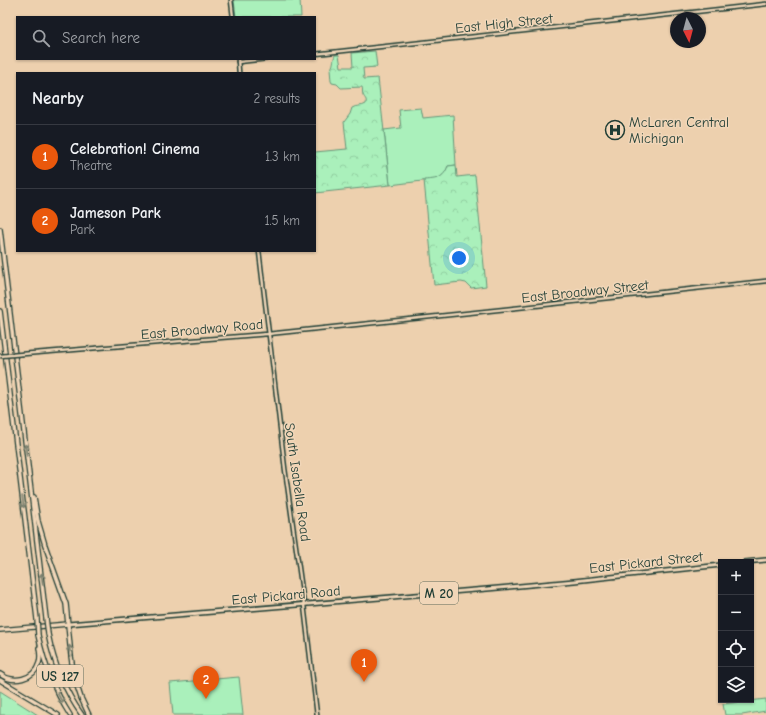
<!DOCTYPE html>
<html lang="en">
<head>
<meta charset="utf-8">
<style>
  body { margin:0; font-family:"Comic Neue",sans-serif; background:#242831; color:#f1f3f6 }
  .controls { position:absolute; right:12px; bottom:12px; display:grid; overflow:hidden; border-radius:0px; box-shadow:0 1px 3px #0004 }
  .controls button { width:36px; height:36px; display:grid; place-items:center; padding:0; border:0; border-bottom:1px solid #363941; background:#171b24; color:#f1f3f6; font:20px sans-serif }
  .compass { position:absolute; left:670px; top:12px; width:36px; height:36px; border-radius:50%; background:#171b24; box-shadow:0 1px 3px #0004; rotate:174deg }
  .you { position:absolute; left:459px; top:258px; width:14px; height:14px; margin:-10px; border:3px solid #fff; border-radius:50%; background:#1a73e8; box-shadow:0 0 0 6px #1a73e833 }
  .badge { display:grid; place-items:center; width:26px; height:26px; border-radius:50%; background:#ea580c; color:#fff; font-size:13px; font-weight:700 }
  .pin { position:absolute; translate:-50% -33px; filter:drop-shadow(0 1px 2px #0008) }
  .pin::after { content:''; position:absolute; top:21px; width:14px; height:12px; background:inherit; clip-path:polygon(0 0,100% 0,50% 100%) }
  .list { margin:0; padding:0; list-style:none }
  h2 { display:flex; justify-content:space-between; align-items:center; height:52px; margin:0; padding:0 16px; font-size:17px }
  h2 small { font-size:13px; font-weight:400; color:#9ea1a6 }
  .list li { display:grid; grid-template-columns:26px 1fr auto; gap:12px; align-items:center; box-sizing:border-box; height:64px; padding:0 16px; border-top:1px solid #363941 }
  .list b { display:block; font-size:15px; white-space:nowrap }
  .list p { margin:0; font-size:13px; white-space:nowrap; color:#9ea1a6 }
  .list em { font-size:13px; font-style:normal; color:#9ea1a6 }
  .icon { flex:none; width:22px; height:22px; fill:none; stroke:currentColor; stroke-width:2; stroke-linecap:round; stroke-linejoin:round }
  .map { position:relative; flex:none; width:766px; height:715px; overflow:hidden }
  .search { position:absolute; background:#171b24; box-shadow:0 1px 3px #0004; left:16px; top:16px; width:300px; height:44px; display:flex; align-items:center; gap:10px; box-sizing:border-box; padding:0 14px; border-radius:0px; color:#9ea1a6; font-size:15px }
  .panel { position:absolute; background:#171b24; box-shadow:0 1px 3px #0004; left:16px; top:72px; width:300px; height:180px; border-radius:0px }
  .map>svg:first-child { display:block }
</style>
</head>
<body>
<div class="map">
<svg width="766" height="715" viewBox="0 0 766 715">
  <defs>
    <pattern id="forest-crowns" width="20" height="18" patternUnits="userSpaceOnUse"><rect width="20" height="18" fill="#aaf0bb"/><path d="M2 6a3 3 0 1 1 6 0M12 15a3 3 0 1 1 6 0" fill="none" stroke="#92cfa1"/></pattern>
  </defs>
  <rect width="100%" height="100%" fill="#edd0ae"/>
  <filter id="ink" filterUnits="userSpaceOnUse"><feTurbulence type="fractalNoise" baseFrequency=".025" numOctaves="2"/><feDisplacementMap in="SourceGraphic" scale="8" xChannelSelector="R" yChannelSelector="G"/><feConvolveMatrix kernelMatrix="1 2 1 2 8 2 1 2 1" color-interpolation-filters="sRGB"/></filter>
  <g filter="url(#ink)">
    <g fill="#aaf0bb" stroke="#649678">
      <path d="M 234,0 L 300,0 L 301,17 L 236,17 Z"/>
      <path d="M 421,108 L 423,118 L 453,115 L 456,165 L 448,166 L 445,173 L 438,179 L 390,185 L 384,130 L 401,128 L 399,110 Z"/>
      <path d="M 239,677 L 243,715 L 173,715 L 170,683 Z"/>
      <path d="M 0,691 L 38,715 L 0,715 Z"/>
      <path d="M 766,699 L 766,711 L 742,715 L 725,715 L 723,704 Z"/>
    </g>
    <g fill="url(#forest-crowns)" stroke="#649678">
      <path d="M 375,51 L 377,67 L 363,68 L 364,79 L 378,78 L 390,185 L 315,193 L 315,152 L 347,149 L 344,122 L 350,114 L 352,108 C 356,105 362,107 366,104 C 367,99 365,99 363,95 C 362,93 363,89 362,87 L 341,88 L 337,84 L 332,83 L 331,81 L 330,69 C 334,66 333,59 335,55 L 339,55 L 341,67 L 353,67 L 352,53 Z"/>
      <path d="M 456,165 L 457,177 L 475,175 L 486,286 L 471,288 L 466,283 L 461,282 L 434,285 L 424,180 C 437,179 443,179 448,166 Z"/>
    </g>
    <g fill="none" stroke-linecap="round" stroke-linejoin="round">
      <defs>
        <g id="tertiary">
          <path d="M 315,54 L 569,26 L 766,4"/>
          <path d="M 238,62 L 266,59"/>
          <path d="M 23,354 L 268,334 L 506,309 L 766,281"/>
          <path d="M 304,605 L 317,715"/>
        </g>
        <g id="secondary">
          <path d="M 231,0 L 233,17"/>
          <path d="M 238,59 L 239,73"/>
          <path d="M 259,251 L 285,469 L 304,605"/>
        </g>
        <g id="primary">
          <path d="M 745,562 L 766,560"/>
          <path d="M 68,624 L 487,589 L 574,581 L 721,565"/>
        </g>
        <path id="trunk" d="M 0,630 L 68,624"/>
        <g id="motorway">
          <path d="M 0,229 L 46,618"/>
          <path d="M 0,311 L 37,619"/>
          <path d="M 34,497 L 38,521 L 45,545 L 66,604 L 71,656 L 74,677 L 81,698 L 89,715"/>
          <path d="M 48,634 C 54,664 64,690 82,715"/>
          <path d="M 38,635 C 44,664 54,690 70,715"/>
          <path d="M 0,674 C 13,684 34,680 39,663 C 41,658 40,653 39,648"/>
          <path d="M 0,680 L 58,715"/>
        </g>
      </defs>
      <use href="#tertiary" stroke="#1f3d34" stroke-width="5.5"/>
      <use href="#secondary" stroke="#1f3d34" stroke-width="5.5"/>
      <use href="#primary" stroke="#1f3d34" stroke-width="6"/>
      <use href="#trunk" stroke="#1f3d34" stroke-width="6"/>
      <use href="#motorway" stroke="#1f3d34" stroke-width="6"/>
      <use href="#tertiary" stroke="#f1d6b8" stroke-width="2.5"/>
      <use href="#secondary" stroke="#f1d6b8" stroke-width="2.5"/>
      <use href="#primary" stroke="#f1d6b8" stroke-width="3"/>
      <use href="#trunk" stroke="#f1d6b8" stroke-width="3.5"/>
      <use href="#motorway" stroke="#f1d6b8" stroke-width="3.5"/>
      <defs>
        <path id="tertiary-bridge" d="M 0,356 L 23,354"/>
        <g id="motorway-bridge">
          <path d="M 46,618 L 48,634"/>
          <path d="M 37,619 L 38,635"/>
        </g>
      </defs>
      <use href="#tertiary-bridge" stroke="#1f3d34" stroke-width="5.5" stroke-linecap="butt"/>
      <use href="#motorway-bridge" stroke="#1f3d34" stroke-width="6" stroke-linecap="butt"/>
      <use href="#tertiary-bridge" stroke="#f1d6b8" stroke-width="2.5"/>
      <use href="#motorway-bridge" stroke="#f1d6b8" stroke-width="3.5"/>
    </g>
    <defs><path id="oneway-shaft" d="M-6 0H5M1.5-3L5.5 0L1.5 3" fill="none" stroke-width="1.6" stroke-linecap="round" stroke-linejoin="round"/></defs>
    <g stroke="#7d826f">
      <use href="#oneway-shaft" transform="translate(26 450) rotate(-97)"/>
      <use href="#oneway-shaft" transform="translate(23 502) rotate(83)"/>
      <use href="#oneway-shaft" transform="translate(42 579) rotate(-97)"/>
      <use href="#oneway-shaft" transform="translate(70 651) rotate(-96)"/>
      <use href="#oneway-shaft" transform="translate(60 698) rotate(62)"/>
    </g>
  </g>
  <defs>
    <symbol id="hospital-ring" viewBox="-11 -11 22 22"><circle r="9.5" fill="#f1d6b8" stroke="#1f3d34" stroke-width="1.5"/><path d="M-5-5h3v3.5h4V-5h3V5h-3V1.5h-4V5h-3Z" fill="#1f3d34"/></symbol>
  </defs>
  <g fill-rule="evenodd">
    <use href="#hospital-ring" x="604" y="119" width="22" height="22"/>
  </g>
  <g text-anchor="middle" stroke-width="3" stroke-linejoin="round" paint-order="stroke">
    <g fill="#f1d6b8" stroke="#5e6b5c" stroke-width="1">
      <rect x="420" y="582" width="38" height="22" rx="3"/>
      <rect x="37" y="665" width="46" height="22" rx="3"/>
    </g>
    <g font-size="13" font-weight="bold" fill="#1f3d34">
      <text x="439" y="598">M 20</text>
      <text x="60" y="681">US 127</text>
    </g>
    <g font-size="14" fill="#1f3d34" stroke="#f1d6b8">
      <text transform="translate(504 23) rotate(-6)" y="5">East High Street</text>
      <text transform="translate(585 291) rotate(-6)" y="5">East Broadway Street</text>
      <text transform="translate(202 329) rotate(-5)" y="5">East Broadway Road</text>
      <text transform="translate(298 482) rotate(82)" y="5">South Isabella Road</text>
      <text transform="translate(646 562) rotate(-6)" y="5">East Pickard Street</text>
      <text transform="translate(286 595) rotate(-5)" y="5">East Pickard Road</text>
    </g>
    <g font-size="14" fill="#1f3d34" stroke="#f1d6b8" text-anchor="start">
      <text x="629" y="127">McLaren Central<tspan x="629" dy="16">Michigan</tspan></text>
    </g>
  </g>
</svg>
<div class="controls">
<button>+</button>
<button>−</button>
<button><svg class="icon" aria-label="locate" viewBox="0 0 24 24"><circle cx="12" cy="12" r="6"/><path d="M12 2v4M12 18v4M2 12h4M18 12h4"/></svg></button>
<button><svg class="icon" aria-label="layers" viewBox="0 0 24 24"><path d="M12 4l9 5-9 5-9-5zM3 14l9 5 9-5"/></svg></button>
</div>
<svg class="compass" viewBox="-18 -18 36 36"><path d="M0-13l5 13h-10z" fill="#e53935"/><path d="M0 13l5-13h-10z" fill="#9ea1a6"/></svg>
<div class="you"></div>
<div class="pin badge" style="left:364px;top:682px">1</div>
<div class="pin badge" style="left:206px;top:699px">2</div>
<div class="search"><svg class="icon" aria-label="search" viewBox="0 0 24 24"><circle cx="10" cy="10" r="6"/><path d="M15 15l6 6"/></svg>Search here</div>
<section class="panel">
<h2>Nearby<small>2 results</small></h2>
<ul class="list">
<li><span class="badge">1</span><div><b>Celebration! Cinema</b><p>Theatre</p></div><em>1.3 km</em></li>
<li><span class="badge">2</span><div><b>Jameson Park</b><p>Park</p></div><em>1.5 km</em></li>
</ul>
</section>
</div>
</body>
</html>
